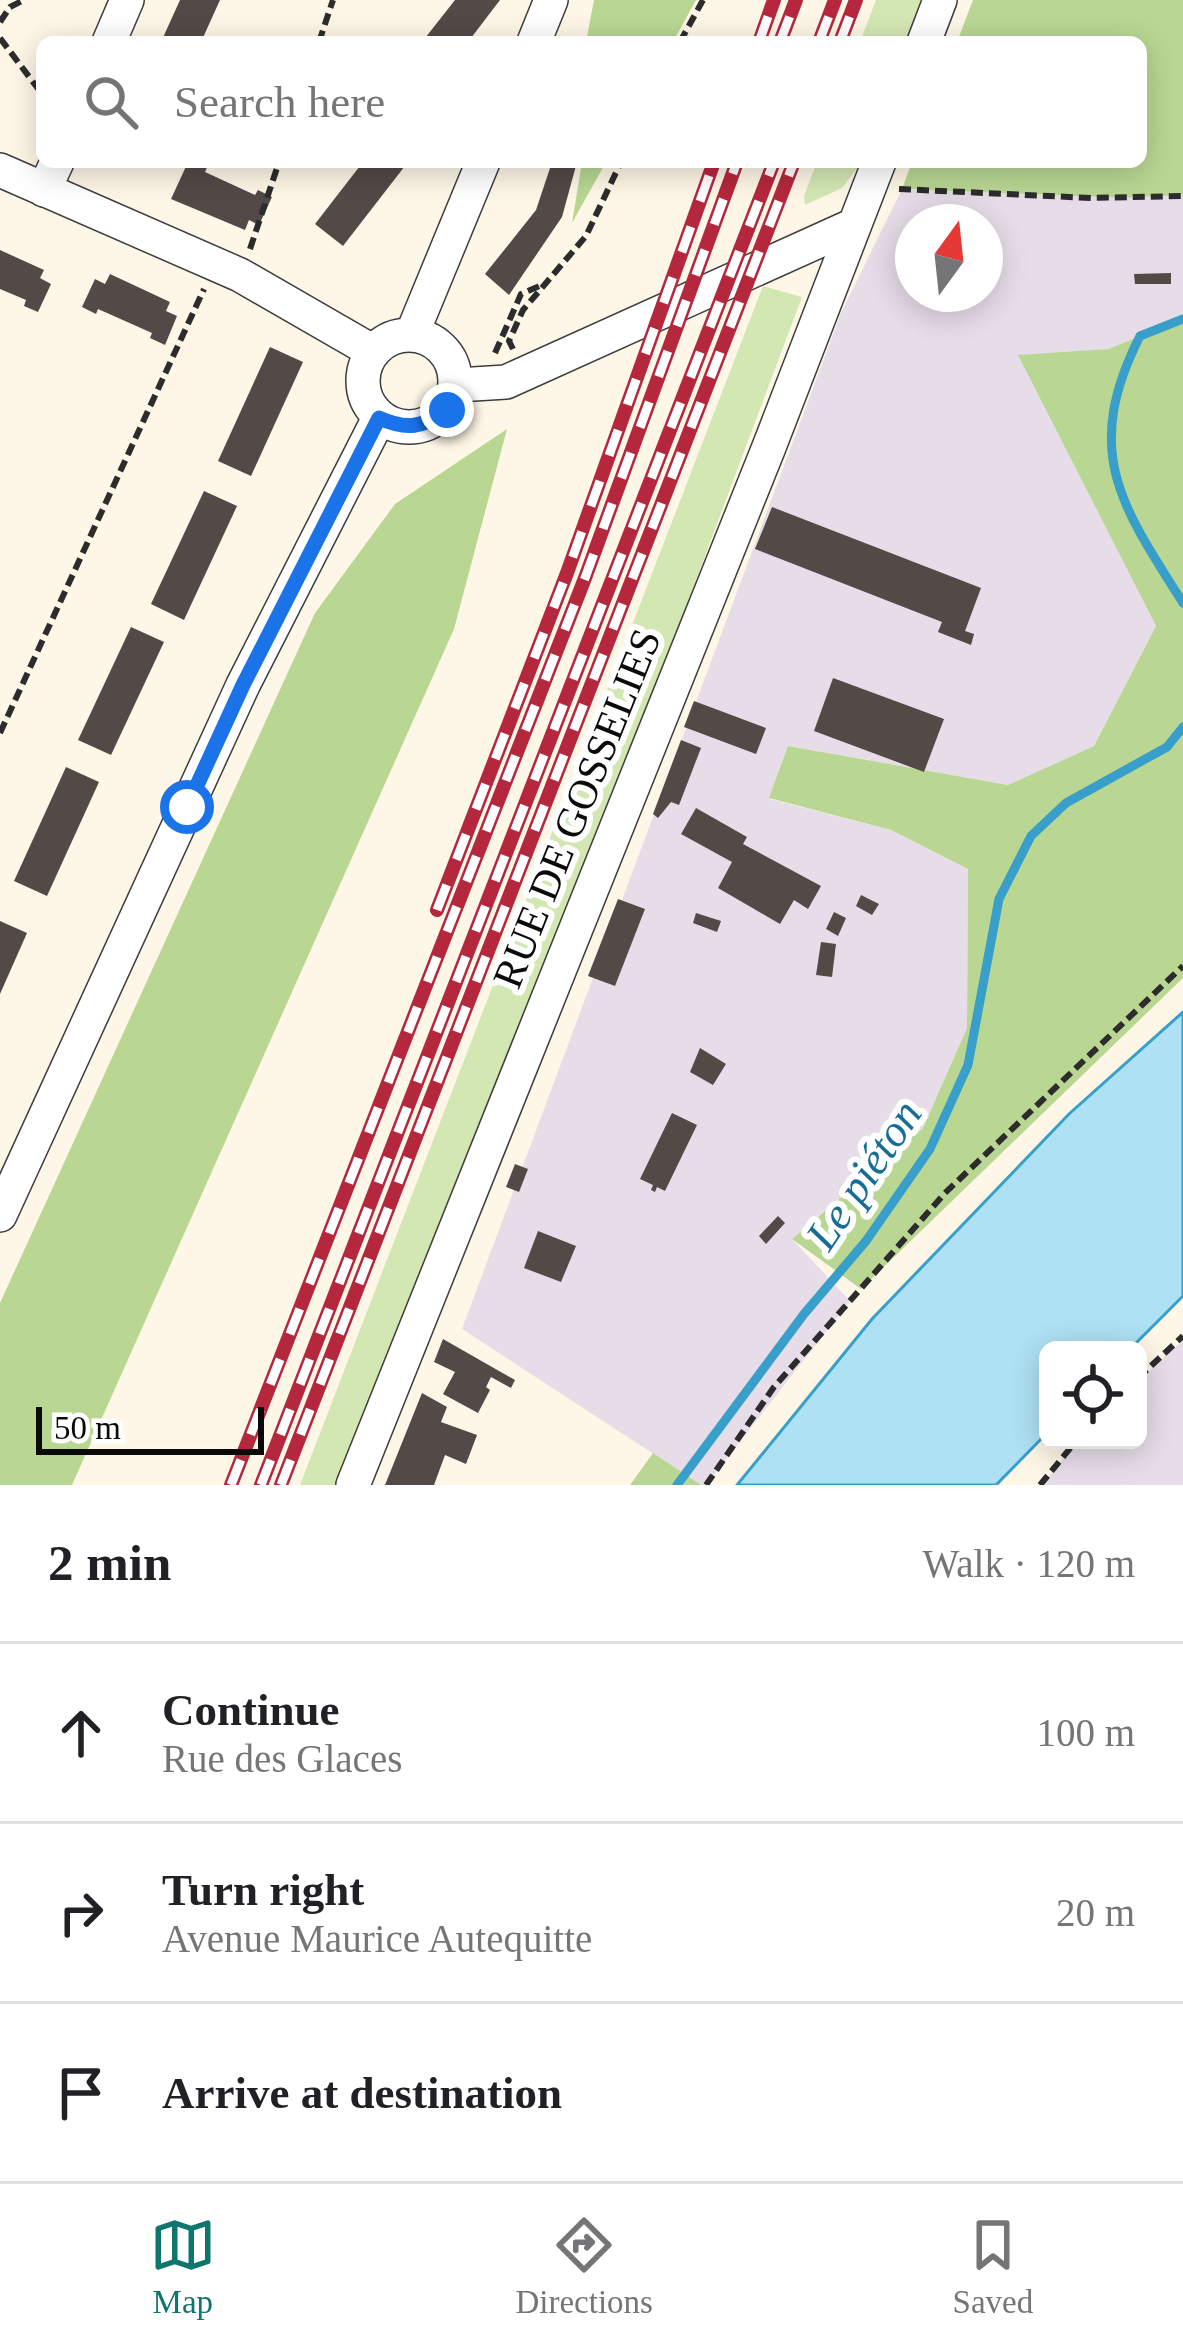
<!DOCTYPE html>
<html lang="en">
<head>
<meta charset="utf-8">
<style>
  body { margin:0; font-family:"Times New Roman",serif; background:#f6f6f6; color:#202124 }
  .controls { position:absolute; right:36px; bottom:36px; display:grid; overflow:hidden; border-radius:18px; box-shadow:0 6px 30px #0003 }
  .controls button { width:108px; height:108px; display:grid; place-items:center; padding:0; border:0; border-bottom:3px solid #e0e0e0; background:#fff; color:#202124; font:60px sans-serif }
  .compass { position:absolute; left:895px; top:204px; width:108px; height:108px; border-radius:50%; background:#fff; box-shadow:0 6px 30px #0003; rotate:15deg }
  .scale { position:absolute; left:36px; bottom:30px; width:228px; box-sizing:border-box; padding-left:12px; border:6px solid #0a0a0a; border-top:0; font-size:33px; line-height:42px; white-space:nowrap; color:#0a0a0a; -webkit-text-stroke:9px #fff; paint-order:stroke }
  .stop { position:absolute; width:36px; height:36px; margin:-27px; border:9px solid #1a73e8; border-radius:50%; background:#fff }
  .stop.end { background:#1a73e8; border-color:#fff; box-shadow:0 3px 12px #0008 }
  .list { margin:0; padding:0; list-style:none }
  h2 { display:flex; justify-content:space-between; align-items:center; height:156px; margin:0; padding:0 48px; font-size:51px }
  h2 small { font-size:39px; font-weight:400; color:#757577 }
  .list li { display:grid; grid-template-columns:78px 1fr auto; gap:36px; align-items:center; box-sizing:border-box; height:180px; padding:0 48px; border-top:3px solid #e0e0e0 }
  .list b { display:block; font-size:45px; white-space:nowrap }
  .list p { margin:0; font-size:39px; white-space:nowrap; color:#757577 }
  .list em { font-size:39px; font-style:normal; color:#757577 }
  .icon { flex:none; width:66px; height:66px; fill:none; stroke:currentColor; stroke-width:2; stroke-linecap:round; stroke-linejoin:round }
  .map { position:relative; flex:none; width:1183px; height:1485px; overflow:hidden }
  .search { position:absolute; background:#fff; box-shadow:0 6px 30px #0003; left:36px; right:36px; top:36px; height:132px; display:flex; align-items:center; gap:30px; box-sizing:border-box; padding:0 42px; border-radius:18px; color:#757577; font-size:45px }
  .sheet { height:696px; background:#fff }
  nav { display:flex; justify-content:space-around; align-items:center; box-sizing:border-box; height:168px; border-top:3px solid #e0e0e0; background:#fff; font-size:33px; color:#757577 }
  nav a { display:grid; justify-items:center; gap:6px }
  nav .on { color:#0f766e }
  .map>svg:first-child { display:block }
</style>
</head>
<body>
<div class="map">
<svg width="1183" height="1485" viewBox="0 0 1183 1485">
  <rect width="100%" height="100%" fill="#fef7e7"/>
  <g fill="#e7dde9" fill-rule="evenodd">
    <path d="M 902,189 L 1124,198 L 1183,195 L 1183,319 L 1108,349 L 1019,356 L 1156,626 L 1094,746 L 1008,785 L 788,746 L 770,799 L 891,830 L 968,869 L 967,1028 L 923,1128 L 792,1239 L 850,1301 L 706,1485 L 701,1485 L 462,1329 L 841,313 ZM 913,222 L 985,222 L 985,294 L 913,294 Z"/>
    <path d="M 1183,1340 L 1183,1485 L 1043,1485 L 1077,1440 L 1138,1440 L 1138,1382 Z"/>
  </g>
  <g fill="#d3e7b3">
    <path d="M 876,0 L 926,0 L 910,42 L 860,42 Z"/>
    <path d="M 817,162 L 862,162 L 842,188 L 805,205 L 804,196 Z"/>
    <path d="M 763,286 L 802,297 L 628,761 L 341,1485 L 300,1485 Z"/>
  </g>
  <g fill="#b9d793">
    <path d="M 594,0 L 696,0 L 673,42 L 586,42 Z"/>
    <path d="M 973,0 L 1183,0 L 1183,195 L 1124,198 L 902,189 L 912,162 L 1141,162 L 1141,42 L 957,42 Z"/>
    <path d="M 582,162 L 606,162 L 572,223 Z"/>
    <path d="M 1183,319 L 1183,978 L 861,1289 L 792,1239 L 923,1128 L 967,1028 L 968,869 L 891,830 L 769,798 L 788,746 L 1008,785 L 1094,746 L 1156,626 L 1018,355 L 1108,349 Z"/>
    <path d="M 507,429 L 454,629 L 72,1485 L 0,1485 L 0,1303 L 315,613 L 395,504 Z"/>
    <path d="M 653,1453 L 701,1485 L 630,1485 Z"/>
  </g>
  <path fill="#aee1f4" stroke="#379fc9" stroke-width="3" d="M 1183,1012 L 1183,1296 L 1129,1350 L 1048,1350 L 1048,1432 L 996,1485 L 737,1485 L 872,1319 L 1069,1114 Z"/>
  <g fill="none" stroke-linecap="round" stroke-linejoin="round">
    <g stroke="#379fc9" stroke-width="9">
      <path d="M 1183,319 L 1140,336 C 1082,451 1120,504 1183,603"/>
      <path d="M 677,1485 L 804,1314 L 866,1241 L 930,1149 L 968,1065 L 999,899 L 1031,836 L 1066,803 L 1167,747 L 1183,727"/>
    </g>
  </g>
  <g fill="#524a47">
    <path d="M 180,0 L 220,0 L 201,42 L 161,42 Z"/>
    <path d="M 455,0 L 500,0 L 468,42 L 422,42 Z"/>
    <path d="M 188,162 L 206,162 L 209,163 L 205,172 L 255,195 L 258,190 L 272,197 L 259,225 L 249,220 L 245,230 L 171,199 Z"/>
    <path d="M 363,162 L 408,162 L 343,246 L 315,224 Z"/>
    <path d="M 552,162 L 577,162 L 562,217 L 509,295 L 485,274 L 536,210 Z"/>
    <path d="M 0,250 L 44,270 L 40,278 L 51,284 L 38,312 L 24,306 L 26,300 L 0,289 Z"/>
    <path d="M 1171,273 L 1171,284 L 1135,284 L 1134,274 Z"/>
    <path d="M 110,274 L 170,302 L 166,311 L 177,316 L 165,345 L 150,338 L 152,333 L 98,309 L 96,314 L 82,307 L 95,279 L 105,284 Z"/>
    <path d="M 270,347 L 303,362 L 251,476 L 218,461 Z"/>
    <path d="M 204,491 L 237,506 L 184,620 L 151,604 Z"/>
    <path d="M 772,507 L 981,588 L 965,631 L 974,634 L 971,645 L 938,632 L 942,622 L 755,549 Z"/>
    <path d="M 131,627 L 164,642 L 111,755 L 78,740 Z"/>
    <path d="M 833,678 L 944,719 L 924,772 L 814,731 Z"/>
    <path d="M 694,701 L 766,728 L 756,754 L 684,727 Z"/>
    <path d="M 681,740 L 701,748 L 679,805 L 671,802 L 658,818 L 653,814 Z"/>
    <path d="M 66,767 L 99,782 L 47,896 L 14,881 Z"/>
    <path d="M 696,808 L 747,837 L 743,844 L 821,886 L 808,909 L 794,900 L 780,924 L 718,888 L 732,862 L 681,834 Z"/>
    <path d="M 861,895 L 879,904 L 872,915 L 856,906 Z"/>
    <path d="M 618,899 L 645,909 L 615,986 L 588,976 Z"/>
    <path d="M 834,912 L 846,918 L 838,936 L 826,929 Z"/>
    <path d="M 696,913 L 721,921 L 717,932 L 693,923 Z"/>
    <path d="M 0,921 L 27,933 L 0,994 Z"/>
    <path d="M 821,942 L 836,944 L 832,977 L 816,975 Z"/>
    <path d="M 700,1048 L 726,1064 L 713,1085 L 690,1072 Z"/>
    <path d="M 672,1113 L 697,1125 L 665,1191 L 657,1187 L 655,1192 L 651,1190 L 653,1185 L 640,1179 Z"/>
    <path d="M 515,1164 L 528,1169 L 519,1192 L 506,1187 Z"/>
    <path d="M 778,1216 L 785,1223 L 766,1244 L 759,1236 Z"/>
    <path d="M 538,1231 L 576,1246 L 561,1282 L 524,1268 Z"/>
    <path d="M 443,1339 L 515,1380 L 511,1388 L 491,1377 L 486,1387 L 490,1390 L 478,1413 L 443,1394 L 455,1372 L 434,1362 Z"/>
    <path d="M 422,1393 L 447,1407 L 441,1422 L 477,1435 L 466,1464 L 445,1455 L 434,1485 L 385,1485 Z"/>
  </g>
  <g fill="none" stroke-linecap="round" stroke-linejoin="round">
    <defs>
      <g id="minor">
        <path d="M 109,42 L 127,0"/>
        <path d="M 534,42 L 551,0"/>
        <path d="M 924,42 L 940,0"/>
        <path d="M 0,170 L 240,275 L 372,351"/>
        <path d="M 44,190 L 57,162"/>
        <path d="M 412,334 L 483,162"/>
        <circle cx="409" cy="381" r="46"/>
        <path d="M 457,385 L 506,382 L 854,225"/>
        <path d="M 0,1215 L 243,685 L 379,418"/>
        <path d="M 353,1485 L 769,447 L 879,162"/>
      </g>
    </defs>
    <use href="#minor" stroke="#3d3d3d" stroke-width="36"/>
    <g stroke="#2c2c2c" stroke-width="6" stroke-dasharray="12 6" stroke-linecap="butt">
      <path d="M 0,22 L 10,7 L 24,0"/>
      <path d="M 0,38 L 42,94"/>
      <path d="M 319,42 L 333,0"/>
      <path d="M 680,42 L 703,0"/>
      <path d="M 899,189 L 1091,198 L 1183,196"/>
      <path d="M 250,249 L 279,162"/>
      <path d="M 513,349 L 509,341 L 523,310 L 586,236 L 621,162"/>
      <path d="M 495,353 L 521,294 L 542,285"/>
      <path d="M 0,733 L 204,289"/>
      <path d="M 1138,1378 L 1183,1336"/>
      <path d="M 706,1485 L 774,1387 L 945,1193 L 1183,966"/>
      <path d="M 1040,1485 L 1077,1440"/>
    </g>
    <use href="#minor" stroke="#fff" stroke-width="33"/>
    <defs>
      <g id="rail">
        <path d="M 759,42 L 774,0"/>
        <path d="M 780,42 L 796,0"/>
        <path d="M 819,42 L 835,0"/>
        <path d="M 840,42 L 856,0"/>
        <path d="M 437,910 L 567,573 L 714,162"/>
        <path d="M 231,1485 L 585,578 L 737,162"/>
        <path d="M 261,1485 L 774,162"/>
        <path d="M 281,1485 L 794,162"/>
      </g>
    </defs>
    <use href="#rail" stroke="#b5273d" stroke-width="14"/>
    <use href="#rail" stroke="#fff" stroke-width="9" stroke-dasharray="27" stroke-linecap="butt"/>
  </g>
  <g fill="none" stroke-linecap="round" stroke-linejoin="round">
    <path stroke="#1a73e8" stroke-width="15" d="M 187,807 L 243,685 L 379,418 C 406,430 423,428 447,410"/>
  </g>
  <g text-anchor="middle" stroke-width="12" stroke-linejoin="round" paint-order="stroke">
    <g font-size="42" fill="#0a0a0a" stroke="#fff">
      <text transform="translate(576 808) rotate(-68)" y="15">RUE DE GOSSELIES</text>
    </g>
    <g font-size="45" font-style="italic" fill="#186d97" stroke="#fff">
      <text transform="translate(863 1174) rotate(-56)" y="16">Le piéton</text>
    </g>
  </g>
</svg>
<div class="controls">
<button><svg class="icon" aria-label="locate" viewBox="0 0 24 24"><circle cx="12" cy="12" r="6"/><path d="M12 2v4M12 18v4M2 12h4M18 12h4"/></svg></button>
</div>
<svg class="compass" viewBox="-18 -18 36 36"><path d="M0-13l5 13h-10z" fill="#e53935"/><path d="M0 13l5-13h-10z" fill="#757577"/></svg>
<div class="scale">50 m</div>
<div class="stop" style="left:187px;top:807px"></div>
<div class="stop end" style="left:447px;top:410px"></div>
<div class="search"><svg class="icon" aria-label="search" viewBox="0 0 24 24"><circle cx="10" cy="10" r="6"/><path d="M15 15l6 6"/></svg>Search here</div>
</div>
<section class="sheet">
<h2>2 min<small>Walk · 120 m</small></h2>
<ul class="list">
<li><svg class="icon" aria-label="ahead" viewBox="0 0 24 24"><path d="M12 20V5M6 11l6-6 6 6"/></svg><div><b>Continue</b><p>Rue des Glaces</p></div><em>100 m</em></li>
<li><svg class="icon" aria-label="right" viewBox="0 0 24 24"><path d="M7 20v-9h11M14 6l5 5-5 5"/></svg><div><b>Turn right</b><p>Avenue Maurice Autequitte</p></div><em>20 m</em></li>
<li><svg class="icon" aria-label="arrive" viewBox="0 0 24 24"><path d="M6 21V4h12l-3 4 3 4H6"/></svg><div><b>Arrive at destination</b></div></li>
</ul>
</section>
<nav>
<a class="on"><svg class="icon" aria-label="map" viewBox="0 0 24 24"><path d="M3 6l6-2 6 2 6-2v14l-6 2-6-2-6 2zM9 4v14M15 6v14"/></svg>Map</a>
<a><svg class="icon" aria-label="directions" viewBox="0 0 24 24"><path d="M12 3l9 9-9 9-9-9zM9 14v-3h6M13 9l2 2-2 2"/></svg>Directions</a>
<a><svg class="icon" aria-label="saved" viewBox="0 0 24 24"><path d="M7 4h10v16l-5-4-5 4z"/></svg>Saved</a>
</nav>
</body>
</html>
